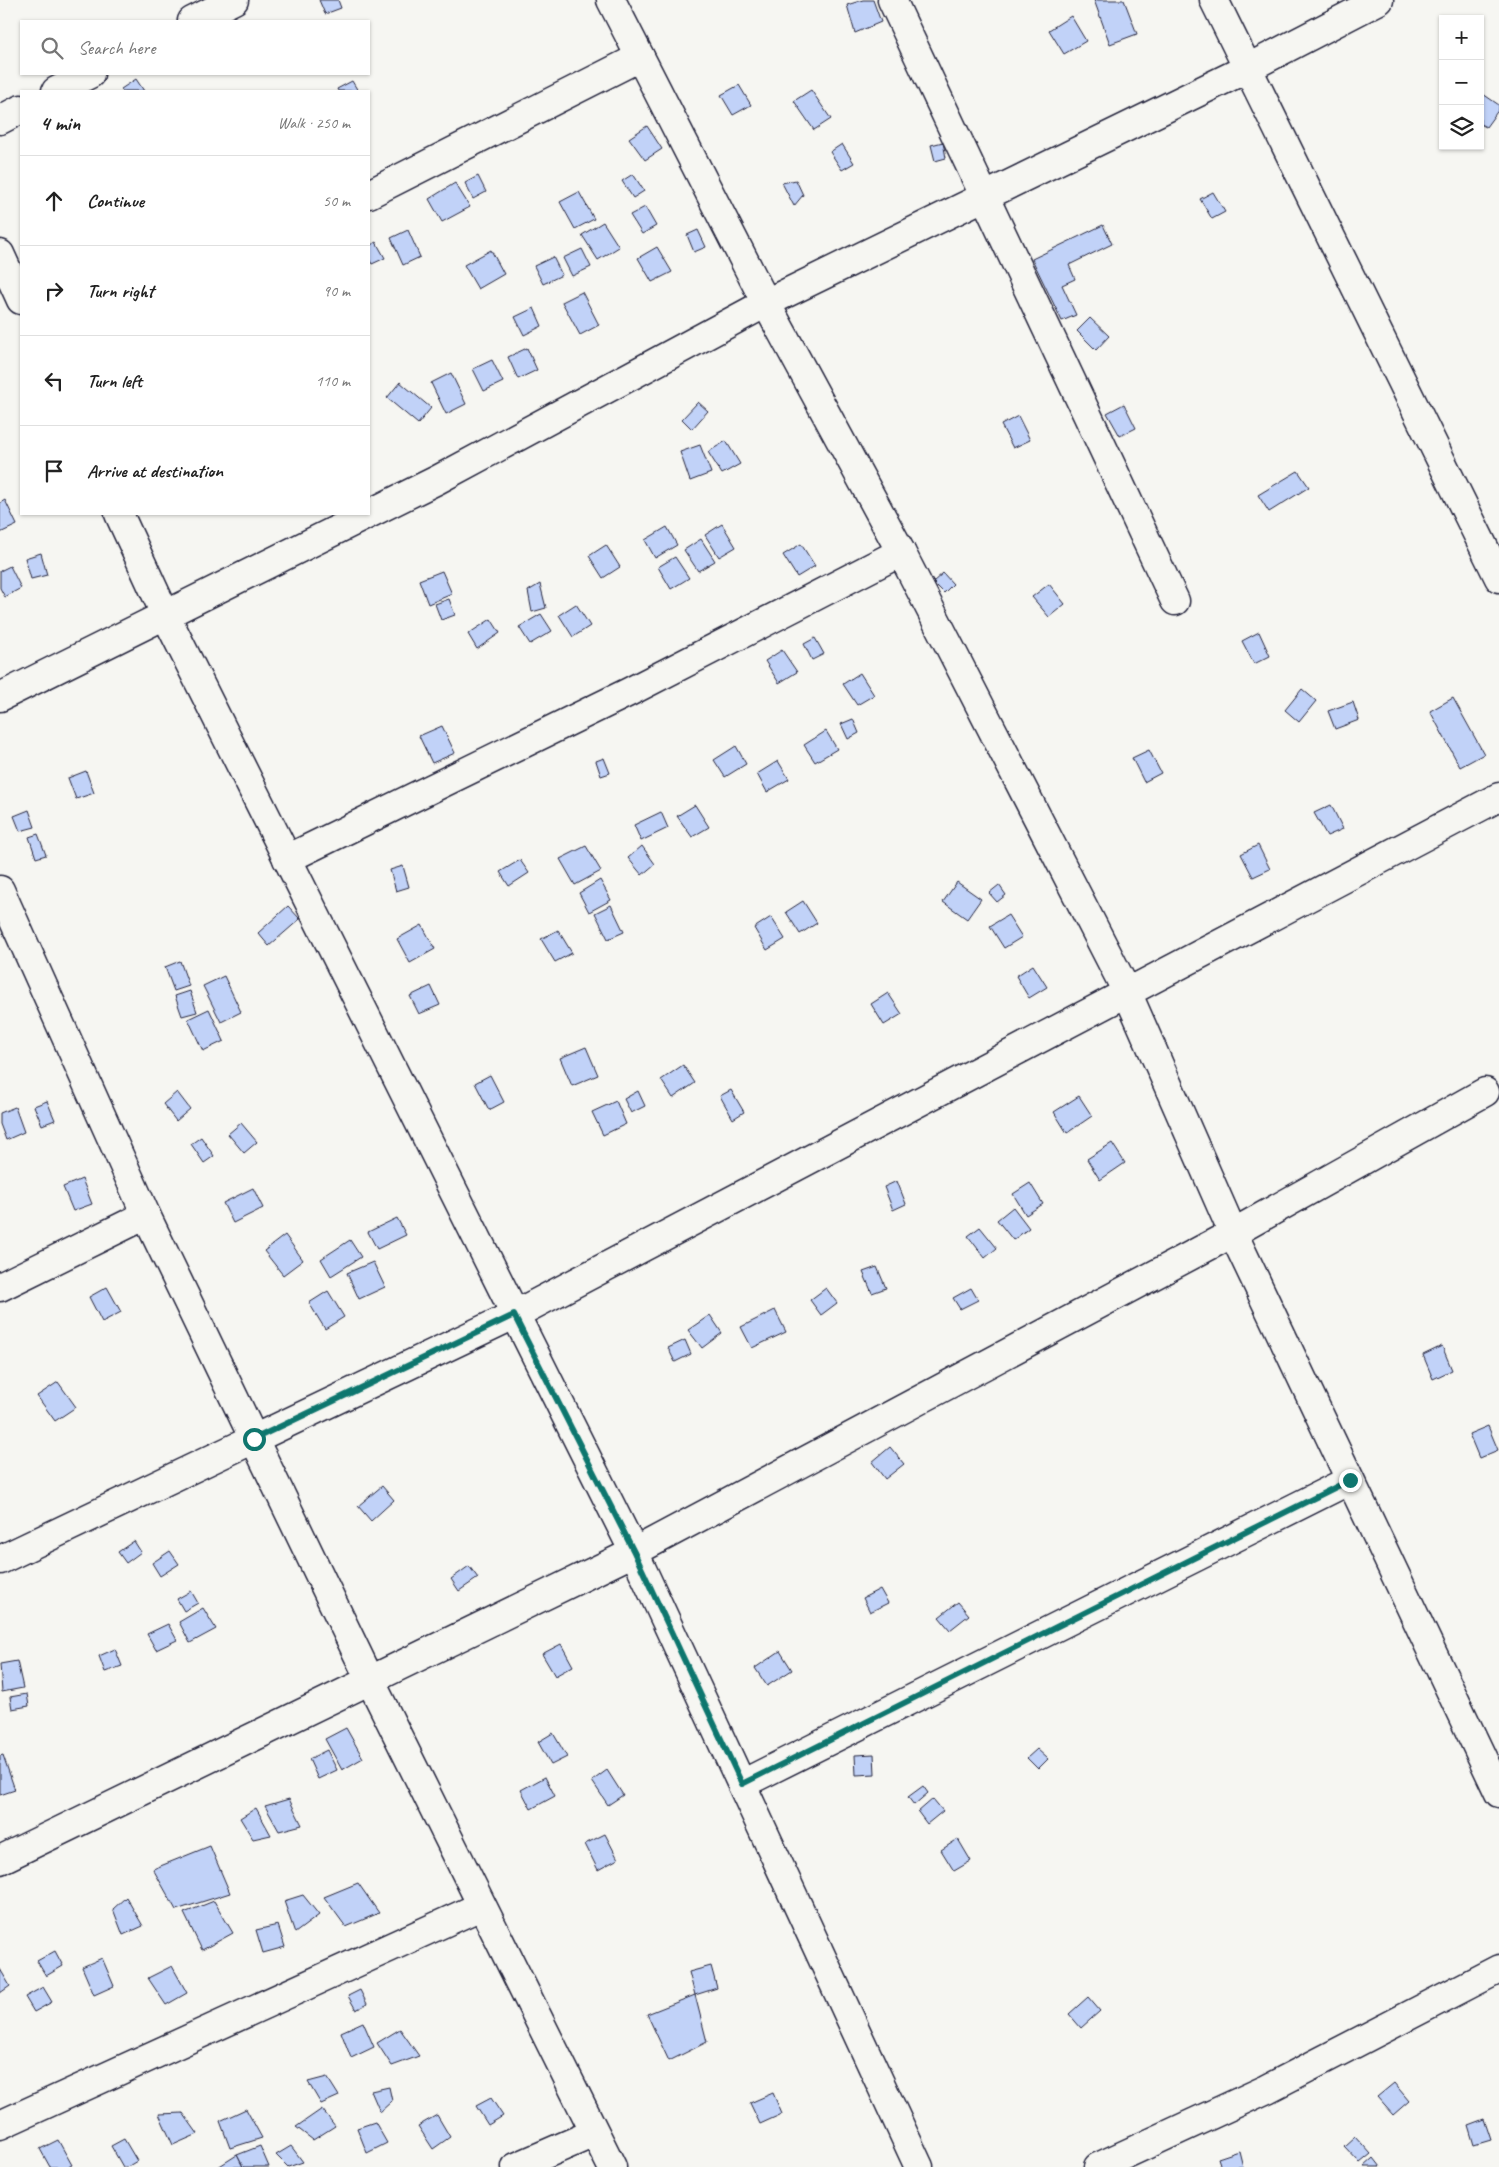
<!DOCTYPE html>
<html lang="en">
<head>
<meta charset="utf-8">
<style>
  body { margin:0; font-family:Caveat,sans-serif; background:#f6f6f6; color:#222 }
  .controls { position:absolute; right:15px; top:15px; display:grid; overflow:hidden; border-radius:0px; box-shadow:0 1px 4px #0004 }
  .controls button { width:45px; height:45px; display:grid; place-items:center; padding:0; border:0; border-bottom:1px solid #e0e0e0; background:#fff; color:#222; font:25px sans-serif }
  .stop { position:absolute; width:15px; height:15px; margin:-11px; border:4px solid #0f766e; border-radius:50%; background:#fff }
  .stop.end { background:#0f766e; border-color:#fff; box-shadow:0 1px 5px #0008 }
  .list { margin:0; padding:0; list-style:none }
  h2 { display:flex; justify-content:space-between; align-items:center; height:65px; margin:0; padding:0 20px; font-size:21px }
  h2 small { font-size:16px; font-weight:400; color:#767676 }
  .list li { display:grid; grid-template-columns:32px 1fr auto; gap:15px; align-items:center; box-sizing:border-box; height:90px; padding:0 20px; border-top:1px solid #e0e0e0 }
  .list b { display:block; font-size:19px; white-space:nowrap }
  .list em { font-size:16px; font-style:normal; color:#767676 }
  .icon { flex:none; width:28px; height:28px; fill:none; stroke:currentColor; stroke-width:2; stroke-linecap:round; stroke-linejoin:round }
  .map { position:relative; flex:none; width:1499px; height:2167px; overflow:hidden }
  .search { position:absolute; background:#fff; box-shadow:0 1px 4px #0004; left:20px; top:20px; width:350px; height:55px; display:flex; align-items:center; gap:12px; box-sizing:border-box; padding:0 18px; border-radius:0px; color:#767676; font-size:19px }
  .panel { position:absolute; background:#fff; box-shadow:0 1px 4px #0004; left:20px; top:90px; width:350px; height:425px; border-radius:0px }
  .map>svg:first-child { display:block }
</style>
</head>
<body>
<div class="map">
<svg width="1499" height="2167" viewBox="0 0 1499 2167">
  <rect width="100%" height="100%" fill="#f6f6f2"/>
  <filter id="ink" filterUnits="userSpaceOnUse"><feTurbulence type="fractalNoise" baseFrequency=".02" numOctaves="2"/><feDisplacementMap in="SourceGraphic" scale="10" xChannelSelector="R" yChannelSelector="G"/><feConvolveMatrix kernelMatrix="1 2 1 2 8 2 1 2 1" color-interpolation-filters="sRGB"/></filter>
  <g filter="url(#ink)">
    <g fill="#c1d2f8" stroke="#22223b">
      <path d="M 319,0 L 338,0 L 341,8 L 325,14 Z"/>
      <path d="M 863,0 L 873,0 L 881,22 L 855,33 L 847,5 Z"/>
      <path d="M 1094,0 L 1124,0 L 1137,34 L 1110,44 Z"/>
      <path d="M 1071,16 L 1086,41 L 1064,54 L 1049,30 Z"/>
      <path d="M 136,79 L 144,91 L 122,91 L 121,89 Z"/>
      <path d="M 352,81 L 358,91 L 338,91 L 337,89 Z"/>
      <path d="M 739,85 L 751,105 L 733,115 L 721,95 Z"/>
      <path d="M 811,90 L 831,119 L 814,130 L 794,101 Z"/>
      <path d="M 1480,92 L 1499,105 L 1499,109 L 1486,127 L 1480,124 Z"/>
      <path d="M 647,126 L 662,149 L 645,160 L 629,138 Z"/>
      <path d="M 943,142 L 946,158 L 935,161 L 931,145 Z"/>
      <path d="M 842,144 L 854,163 L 842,170 L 830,152 Z"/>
      <path d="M 633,174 L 644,191 L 633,198 L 622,181 Z"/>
      <path d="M 478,176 L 486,192 L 473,199 L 465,183 Z"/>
      <path d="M 796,180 L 803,195 L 794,206 L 782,183 Z"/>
      <path d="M 455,183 L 470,207 L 442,222 L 429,199 Z"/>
      <path d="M 579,192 L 594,219 L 575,229 L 560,202 Z"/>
      <path d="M 1213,192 L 1225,212 L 1212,219 L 1200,199 Z"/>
      <path d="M 645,207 L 656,226 L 642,234 L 630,215 Z"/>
      <path d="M 603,222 L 619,247 L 598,260 L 582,235 Z"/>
      <path d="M 1103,225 L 1112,244 L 1069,265 L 1075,279 L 1062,285 L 1076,315 L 1062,321 L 1032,259 Z"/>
      <path d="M 408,230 L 420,257 L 403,265 L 391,238 Z"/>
      <path d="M 698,230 L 706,247 L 694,252 L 687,235 Z"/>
      <path d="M 376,242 L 385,258 L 372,264 L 369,259 L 369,246 Z"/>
      <path d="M 657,247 L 672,272 L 652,282 L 638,258 Z"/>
      <path d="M 582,249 L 591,267 L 572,276 L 563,258 Z"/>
      <path d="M 491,250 L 504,274 L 478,289 L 464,265 Z"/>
      <path d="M 553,257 L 562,275 L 543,284 L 534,266 Z"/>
      <path d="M 582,292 L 599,325 L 580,335 L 562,302 Z"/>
      <path d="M 534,308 L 542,326 L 524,335 L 515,317 Z"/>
      <path d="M 1090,318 L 1109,336 L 1096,350 L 1077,331 Z"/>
      <path d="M 527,348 L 537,370 L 518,379 L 508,357 Z"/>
      <path d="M 492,360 L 503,382 L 484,391 L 473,369 Z"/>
      <path d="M 451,373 L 466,404 L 446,414 L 431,383 Z"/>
      <path d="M 400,382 L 431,408 L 418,424 L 387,398 Z"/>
      <path d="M 698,402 L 708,411 L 692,429 L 682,419 Z"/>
      <path d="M 1124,404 L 1136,428 L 1120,436 L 1107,413 Z"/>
      <path d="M 1018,416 L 1030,440 L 1013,448 L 1001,425 Z"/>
      <path d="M 726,441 L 740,464 L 722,474 L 708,452 Z"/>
      <path d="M 700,445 L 711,473 L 690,481 L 680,452 Z"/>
      <path d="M 1298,471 L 1309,487 L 1269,512 L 1258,495 Z"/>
      <path d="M 5,500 L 17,525 L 0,533 L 0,503 Z"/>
      <path d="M 722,524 L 736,547 L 719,557 L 705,535 Z"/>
      <path d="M 667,527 L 677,545 L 655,558 L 645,540 Z"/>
      <path d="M 701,539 L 715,561 L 698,571 L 684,550 Z"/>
      <path d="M 801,544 L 815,566 L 797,577 L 783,555 Z"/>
      <path d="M 606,545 L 620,567 L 603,578 L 589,556 Z"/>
      <path d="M 41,553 L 47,575 L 31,579 L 25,558 Z"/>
      <path d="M 675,557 L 689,578 L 671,589 L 658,567 Z"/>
      <path d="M 10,566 L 21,588 L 5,597 L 0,588 L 0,571 Z"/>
      <path d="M 442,571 L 452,594 L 428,604 L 419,580 Z"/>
      <path d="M 943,573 L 953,584 L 944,593 L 933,582 Z"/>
      <path d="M 540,584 L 546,608 L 532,612 L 528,591 Z"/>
      <path d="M 1049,584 L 1065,604 L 1049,617 L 1032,597 Z"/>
      <path d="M 449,599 L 455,615 L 441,620 L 435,604 Z"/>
      <path d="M 576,604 L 590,626 L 573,637 L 559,615 Z"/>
      <path d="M 541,614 L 552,631 L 530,644 L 519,627 Z"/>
      <path d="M 491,619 L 500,633 L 477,649 L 468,634 Z"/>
      <path d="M 1259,632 L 1270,656 L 1254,664 L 1242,641 Z"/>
      <path d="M 815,638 L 824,654 L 812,660 L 804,644 Z"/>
      <path d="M 782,650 L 797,672 L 779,683 L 765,661 Z"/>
      <path d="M 860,673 L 874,695 L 857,705 L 843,684 Z"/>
      <path d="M 1302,689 L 1316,701 L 1299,722 L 1285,710 Z"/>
      <path d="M 1453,698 L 1484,754 L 1460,767 L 1430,711 Z"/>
      <path d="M 1353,702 L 1359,720 L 1335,729 L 1328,711 Z"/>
      <path d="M 853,719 L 859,733 L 848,739 L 841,724 Z"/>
      <path d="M 442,726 L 455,753 L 432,763 L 419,736 Z"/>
      <path d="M 826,731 L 837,749 L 815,762 L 804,745 Z"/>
      <path d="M 736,746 L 746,764 L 725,777 L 714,760 Z"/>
      <path d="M 1149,750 L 1161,773 L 1144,782 L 1132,758 Z"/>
      <path d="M 604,758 L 610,773 L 601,776 L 596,761 Z"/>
      <path d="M 778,761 L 789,779 L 767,792 L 757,774 Z"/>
      <path d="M 86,771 L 94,793 L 76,799 L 68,778 Z"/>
      <path d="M 695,805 L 709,827 L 692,837 L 677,816 Z"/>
      <path d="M 1331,805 L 1343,829 L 1327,836 L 1314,813 Z"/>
      <path d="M 29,810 L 35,827 L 20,831 L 14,816 Z"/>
      <path d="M 661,812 L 668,828 L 641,841 L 634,825 Z"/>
      <path d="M 38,834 L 46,855 L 36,858 L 29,837 Z"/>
      <path d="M 1258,845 L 1270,869 L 1253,877 L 1241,854 Z"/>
      <path d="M 586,846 L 601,871 L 575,885 L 560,859 Z"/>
      <path d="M 642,846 L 655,864 L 642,875 L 628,858 Z"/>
      <path d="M 520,860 L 529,873 L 509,886 L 500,872 Z"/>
      <path d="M 403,866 L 409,887 L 396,891 L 390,870 Z"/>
      <path d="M 600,880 L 611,900 L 589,912 L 579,893 Z"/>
      <path d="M 957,882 L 981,899 L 967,919 L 943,902 Z"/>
      <path d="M 999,885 L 1006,895 L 997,902 L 989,893 Z"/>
      <path d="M 803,901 L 817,923 L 800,934 L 786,912 Z"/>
      <path d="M 611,905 L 624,932 L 608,939 L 595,913 Z"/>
      <path d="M 288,906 L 300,919 L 269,946 L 258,933 Z"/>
      <path d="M 1008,915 L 1022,937 L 1004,948 L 990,926 Z"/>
      <path d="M 771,917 L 785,939 L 767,950 L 754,928 Z"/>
      <path d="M 422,925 L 435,949 L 410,963 L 397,939 Z"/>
      <path d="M 558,930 L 572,953 L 555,962 L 541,939 Z"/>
      <path d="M 180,961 L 189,986 L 174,991 L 165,967 Z"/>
      <path d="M 1033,965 L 1047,987 L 1029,998 L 1016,976 Z"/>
      <path d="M 224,976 L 241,1012 L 221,1022 L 203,986 Z"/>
      <path d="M 431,986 L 440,1005 L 419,1014 L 410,996 Z"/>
      <path d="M 190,991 L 197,1012 L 182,1016 L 175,996 Z"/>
      <path d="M 888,993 L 902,1014 L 884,1025 L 871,1004 Z"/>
      <path d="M 209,1009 L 224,1041 L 203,1051 L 188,1019 Z"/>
      <path d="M 586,1047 L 598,1075 L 572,1086 L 560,1058 Z"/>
      <path d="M 683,1065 L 695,1083 L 673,1098 L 661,1080 Z"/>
      <path d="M 490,1075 L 504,1102 L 489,1110 L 475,1083 Z"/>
      <path d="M 731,1090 L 744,1112 L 733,1119 L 720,1096 Z"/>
      <path d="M 638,1091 L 645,1106 L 631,1113 L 624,1099 Z"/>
      <path d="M 177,1092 L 190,1109 L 176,1121 L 163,1104 Z"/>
      <path d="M 1079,1096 L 1092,1116 L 1067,1133 L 1054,1112 Z"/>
      <path d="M 47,1101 L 55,1120 L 42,1125 L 34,1106 Z"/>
      <path d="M 616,1101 L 626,1124 L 603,1135 L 592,1112 Z"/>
      <path d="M 15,1107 L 24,1132 L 6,1140 L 0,1124 L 0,1113 Z"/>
      <path d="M 241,1123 L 257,1142 L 244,1153 L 228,1134 Z"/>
      <path d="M 201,1137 L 214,1156 L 204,1163 L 191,1144 Z"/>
      <path d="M 1112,1143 L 1125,1163 L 1100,1180 L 1087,1159 Z"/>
      <path d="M 82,1179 L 92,1204 L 73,1211 L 63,1187 Z"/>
      <path d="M 897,1181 L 906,1204 L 893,1210 L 884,1187 Z"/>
      <path d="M 1030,1183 L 1043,1204 L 1026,1215 L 1013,1194 Z"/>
      <path d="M 253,1188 L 263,1208 L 233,1223 L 223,1203 Z"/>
      <path d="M 1013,1207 L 1029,1228 L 1013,1240 L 997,1220 Z"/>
      <path d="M 397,1218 L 406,1235 L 377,1249 L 368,1232 Z"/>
      <path d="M 980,1227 L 997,1248 L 985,1258 L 968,1236 Z"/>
      <path d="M 285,1235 L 303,1260 L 283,1275 L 264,1251 Z"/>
      <path d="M 350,1240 L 361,1257 L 331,1276 L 321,1259 Z"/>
      <path d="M 373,1262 L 385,1287 L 359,1299 L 347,1273 Z"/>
      <path d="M 877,1267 L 886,1288 L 872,1293 L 863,1272 Z"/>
      <path d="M 107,1287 L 121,1312 L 102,1322 L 89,1297 Z"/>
      <path d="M 826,1288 L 837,1303 L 821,1315 L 810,1300 Z"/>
      <path d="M 971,1288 L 978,1300 L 960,1309 L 953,1298 Z"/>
      <path d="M 328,1291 L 344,1317 L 325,1329 L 309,1303 Z"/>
      <path d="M 775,1310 L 786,1332 L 752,1348 L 741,1327 Z"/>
      <path d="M 710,1315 L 722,1333 L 702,1348 L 688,1330 Z"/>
      <path d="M 685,1340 L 691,1354 L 675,1362 L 668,1348 Z"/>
      <path d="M 1442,1346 L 1452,1370 L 1433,1379 L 1423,1355 Z"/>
      <path d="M 58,1382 L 76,1407 L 55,1421 L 37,1396 Z"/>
      <path d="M 1488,1426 L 1498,1450 L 1479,1458 L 1469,1434 Z"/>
      <path d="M 890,1447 L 904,1464 L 885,1479 L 872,1462 Z"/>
      <path d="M 382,1486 L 394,1500 L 371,1521 L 358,1506 Z"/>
      <path d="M 134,1541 L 141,1552 L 126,1563 L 118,1552 Z"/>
      <path d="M 170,1551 L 179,1564 L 160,1576 L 152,1563 Z"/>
      <path d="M 469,1566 L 478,1578 L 459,1591 L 451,1579 Z"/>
      <path d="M 880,1589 L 888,1603 L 870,1612 L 863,1598 Z"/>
      <path d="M 191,1591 L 198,1603 L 184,1611 L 177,1599 Z"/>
      <path d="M 958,1602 L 969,1615 L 950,1630 L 939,1617 Z"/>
      <path d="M 203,1608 L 216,1629 L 190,1643 L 179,1622 Z"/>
      <path d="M 168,1624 L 177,1640 L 156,1650 L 147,1634 Z"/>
      <path d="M 561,1644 L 573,1666 L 555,1676 L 542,1654 Z"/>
      <path d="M 115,1649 L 122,1666 L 105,1672 L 99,1656 Z"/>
      <path d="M 780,1651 L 792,1670 L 767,1686 L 755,1668 Z"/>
      <path d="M 17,1661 L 23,1688 L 2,1692 L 0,1664 Z"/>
      <path d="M 27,1694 L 29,1706 L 12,1709 L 10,1697 Z"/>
      <path d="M 346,1728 L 363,1758 L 342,1770 L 325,1739 Z"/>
      <path d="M 553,1733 L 567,1757 L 551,1765 L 538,1742 Z"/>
      <path d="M 1037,1749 L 1048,1759 L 1038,1769 L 1027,1758 Z"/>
      <path d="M 327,1750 L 337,1770 L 318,1779 L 309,1759 Z"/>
      <path d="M 874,1754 L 875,1774 L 856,1775 L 855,1755 Z"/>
      <path d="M 3,1755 L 15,1790 L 0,1795 L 0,1756 Z"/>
      <path d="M 607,1770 L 623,1795 L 608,1805 L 592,1781 Z"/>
      <path d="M 545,1777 L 555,1796 L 531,1809 L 521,1790 Z"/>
      <path d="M 923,1786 L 928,1793 L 914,1805 L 908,1797 Z"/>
      <path d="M 289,1799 L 302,1825 L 279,1831 L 265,1806 Z"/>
      <path d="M 933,1799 L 943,1811 L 927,1824 L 918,1812 Z"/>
      <path d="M 256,1808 L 271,1835 L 253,1839 L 240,1818 Z"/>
      <path d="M 605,1834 L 618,1859 L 598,1870 L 585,1844 Z"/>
      <path d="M 958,1839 L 971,1861 L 954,1871 L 941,1850 Z"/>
      <path d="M 210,1846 L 230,1893 L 176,1910 L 153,1869 Z"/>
      <path d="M 358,1883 L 379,1913 L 346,1927 L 324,1897 Z"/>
      <path d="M 303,1895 L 319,1915 L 295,1933 L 284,1901 Z"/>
      <path d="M 126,1897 L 143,1926 L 123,1935 L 113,1909 Z"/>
      <path d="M 214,1901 L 233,1933 L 202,1950 L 184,1913 Z"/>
      <path d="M 278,1925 L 285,1947 L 263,1953 L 256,1930 Z"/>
      <path d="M 55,1951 L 63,1966 L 46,1976 L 37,1961 Z"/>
      <path d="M 102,1958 L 114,1986 L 94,1995 L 82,1967 Z"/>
      <path d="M 172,1966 L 187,1993 L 166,2005 L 148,1978 Z"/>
      <path d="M 711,1966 L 717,1988 L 695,1995 L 689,1972 Z"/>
      <path d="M 0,1969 L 10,1986 L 0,1993 Z"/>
      <path d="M 43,1987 L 52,2002 L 34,2012 L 25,1997 Z"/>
      <path d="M 360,1990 L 367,2004 L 356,2010 L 348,1996 Z"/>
      <path d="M 695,1995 L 707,2042 L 669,2061 L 647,2014 Z"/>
      <path d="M 1088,1997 L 1100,2011 L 1081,2028 L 1069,2014 Z"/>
      <path d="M 363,2022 L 374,2047 L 351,2058 L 341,2032 Z"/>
      <path d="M 400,2029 L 419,2056 L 392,2066 L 377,2043 Z"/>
      <path d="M 327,2077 L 339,2096 L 321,2104 L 308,2082 Z"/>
      <path d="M 1394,2083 L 1409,2101 L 1393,2115 L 1377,2097 Z"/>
      <path d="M 389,2087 L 392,2101 L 380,2112 L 371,2091 Z"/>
      <path d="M 773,2093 L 782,2114 L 760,2124 L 750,2103 Z"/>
      <path d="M 491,2098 L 503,2116 L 488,2125 L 476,2106 Z"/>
      <path d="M 246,2109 L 262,2138 L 230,2148 L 220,2121 Z"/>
      <path d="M 322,2109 L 335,2126 L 313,2140 L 296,2127 Z"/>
      <path d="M 183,2113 L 198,2134 L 173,2145 L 159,2114 Z"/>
      <path d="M 437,2115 L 450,2137 L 433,2149 L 418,2126 Z"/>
      <path d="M 1484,2119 L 1491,2140 L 1474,2145 L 1468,2125 Z"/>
      <path d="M 375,2122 L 387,2143 L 367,2153 L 357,2128 Z"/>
      <path d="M 1355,2136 L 1371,2154 L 1360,2163 L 1344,2146 Z"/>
      <path d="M 124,2139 L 137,2161 L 127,2167 L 123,2167 L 111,2146 Z"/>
      <path d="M 58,2140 L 72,2165 L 68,2167 L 50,2167 L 40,2149 Z"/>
      <path d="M 260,2146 L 269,2167 L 243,2167 L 237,2155 Z"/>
      <path d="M 291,2146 L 303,2162 L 288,2167 L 276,2155 Z"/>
      <path d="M 1239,2151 L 1243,2167 L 1221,2167 L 1218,2158 Z"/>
      <path d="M 237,2155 L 243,2167 L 218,2167 Z"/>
      <path d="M 1374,2158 L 1381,2167 L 1364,2167 Z"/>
    </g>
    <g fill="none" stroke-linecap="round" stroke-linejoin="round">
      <defs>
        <g id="minor">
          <path d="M 611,0 L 766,303 L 901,552 L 1127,992 L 1233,1233 L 1499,1793"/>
          <path d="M 892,0 L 1175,601"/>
          <path d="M 1214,0 L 1499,578"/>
          <path d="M 192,21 L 234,0"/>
          <path d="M 56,91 L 90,74"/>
          <path d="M 0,120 L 21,109"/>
          <path d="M 369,194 L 640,57"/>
          <path d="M 0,254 L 21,300"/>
          <path d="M 119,514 L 166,616 L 634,1552 L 919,2167"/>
          <path d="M 0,697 L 437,480 L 766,303 L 1248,68 L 1379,0"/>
          <path d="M 287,859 L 629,692 L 901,552"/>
          <path d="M 0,890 L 146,1215 L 370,1680 L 612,2167"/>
          <path d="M 0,1287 L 146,1215"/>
          <path d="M 0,1560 L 514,1315 L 1499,797"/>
          <path d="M 742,1784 L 1350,1480"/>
          <path d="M 0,1860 L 634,1552 L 1233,1233 L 1485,1092"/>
          <path d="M 0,2125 L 481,1906"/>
          <path d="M 516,2167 L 594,2133"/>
          <path d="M 1098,2167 L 1267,2089 L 1499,1969"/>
        </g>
      </defs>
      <use href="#minor" stroke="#22223b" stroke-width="31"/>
      <use href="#minor" stroke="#f6f6f2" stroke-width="28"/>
    </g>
  </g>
  <g fill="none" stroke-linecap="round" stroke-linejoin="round" filter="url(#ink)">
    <path stroke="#0f766e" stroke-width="6" d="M 254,1439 L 514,1315 L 634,1552 L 742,1784 L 1350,1480"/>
  </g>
</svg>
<div class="controls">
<button>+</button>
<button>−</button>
<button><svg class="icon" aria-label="layers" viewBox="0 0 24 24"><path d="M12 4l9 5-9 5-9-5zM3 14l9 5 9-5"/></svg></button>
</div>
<div class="stop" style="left:254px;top:1439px"></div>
<div class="stop end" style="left:1350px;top:1480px"></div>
<div class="search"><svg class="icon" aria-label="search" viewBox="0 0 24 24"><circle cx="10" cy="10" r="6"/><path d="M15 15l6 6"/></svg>Search here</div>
<section class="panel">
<h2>4 min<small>Walk · 250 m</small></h2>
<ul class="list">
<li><svg class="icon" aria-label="ahead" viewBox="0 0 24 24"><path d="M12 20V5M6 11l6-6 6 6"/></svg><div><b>Continue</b></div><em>50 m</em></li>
<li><svg class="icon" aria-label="right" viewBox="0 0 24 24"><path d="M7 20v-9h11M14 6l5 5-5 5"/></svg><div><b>Turn right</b></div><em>90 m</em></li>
<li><svg class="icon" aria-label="left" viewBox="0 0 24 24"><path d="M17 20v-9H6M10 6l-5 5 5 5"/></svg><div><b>Turn left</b></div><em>110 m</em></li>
<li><svg class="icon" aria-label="arrive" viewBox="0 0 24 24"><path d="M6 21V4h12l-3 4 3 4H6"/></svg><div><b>Arrive at destination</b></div></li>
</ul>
</section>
</div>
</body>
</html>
